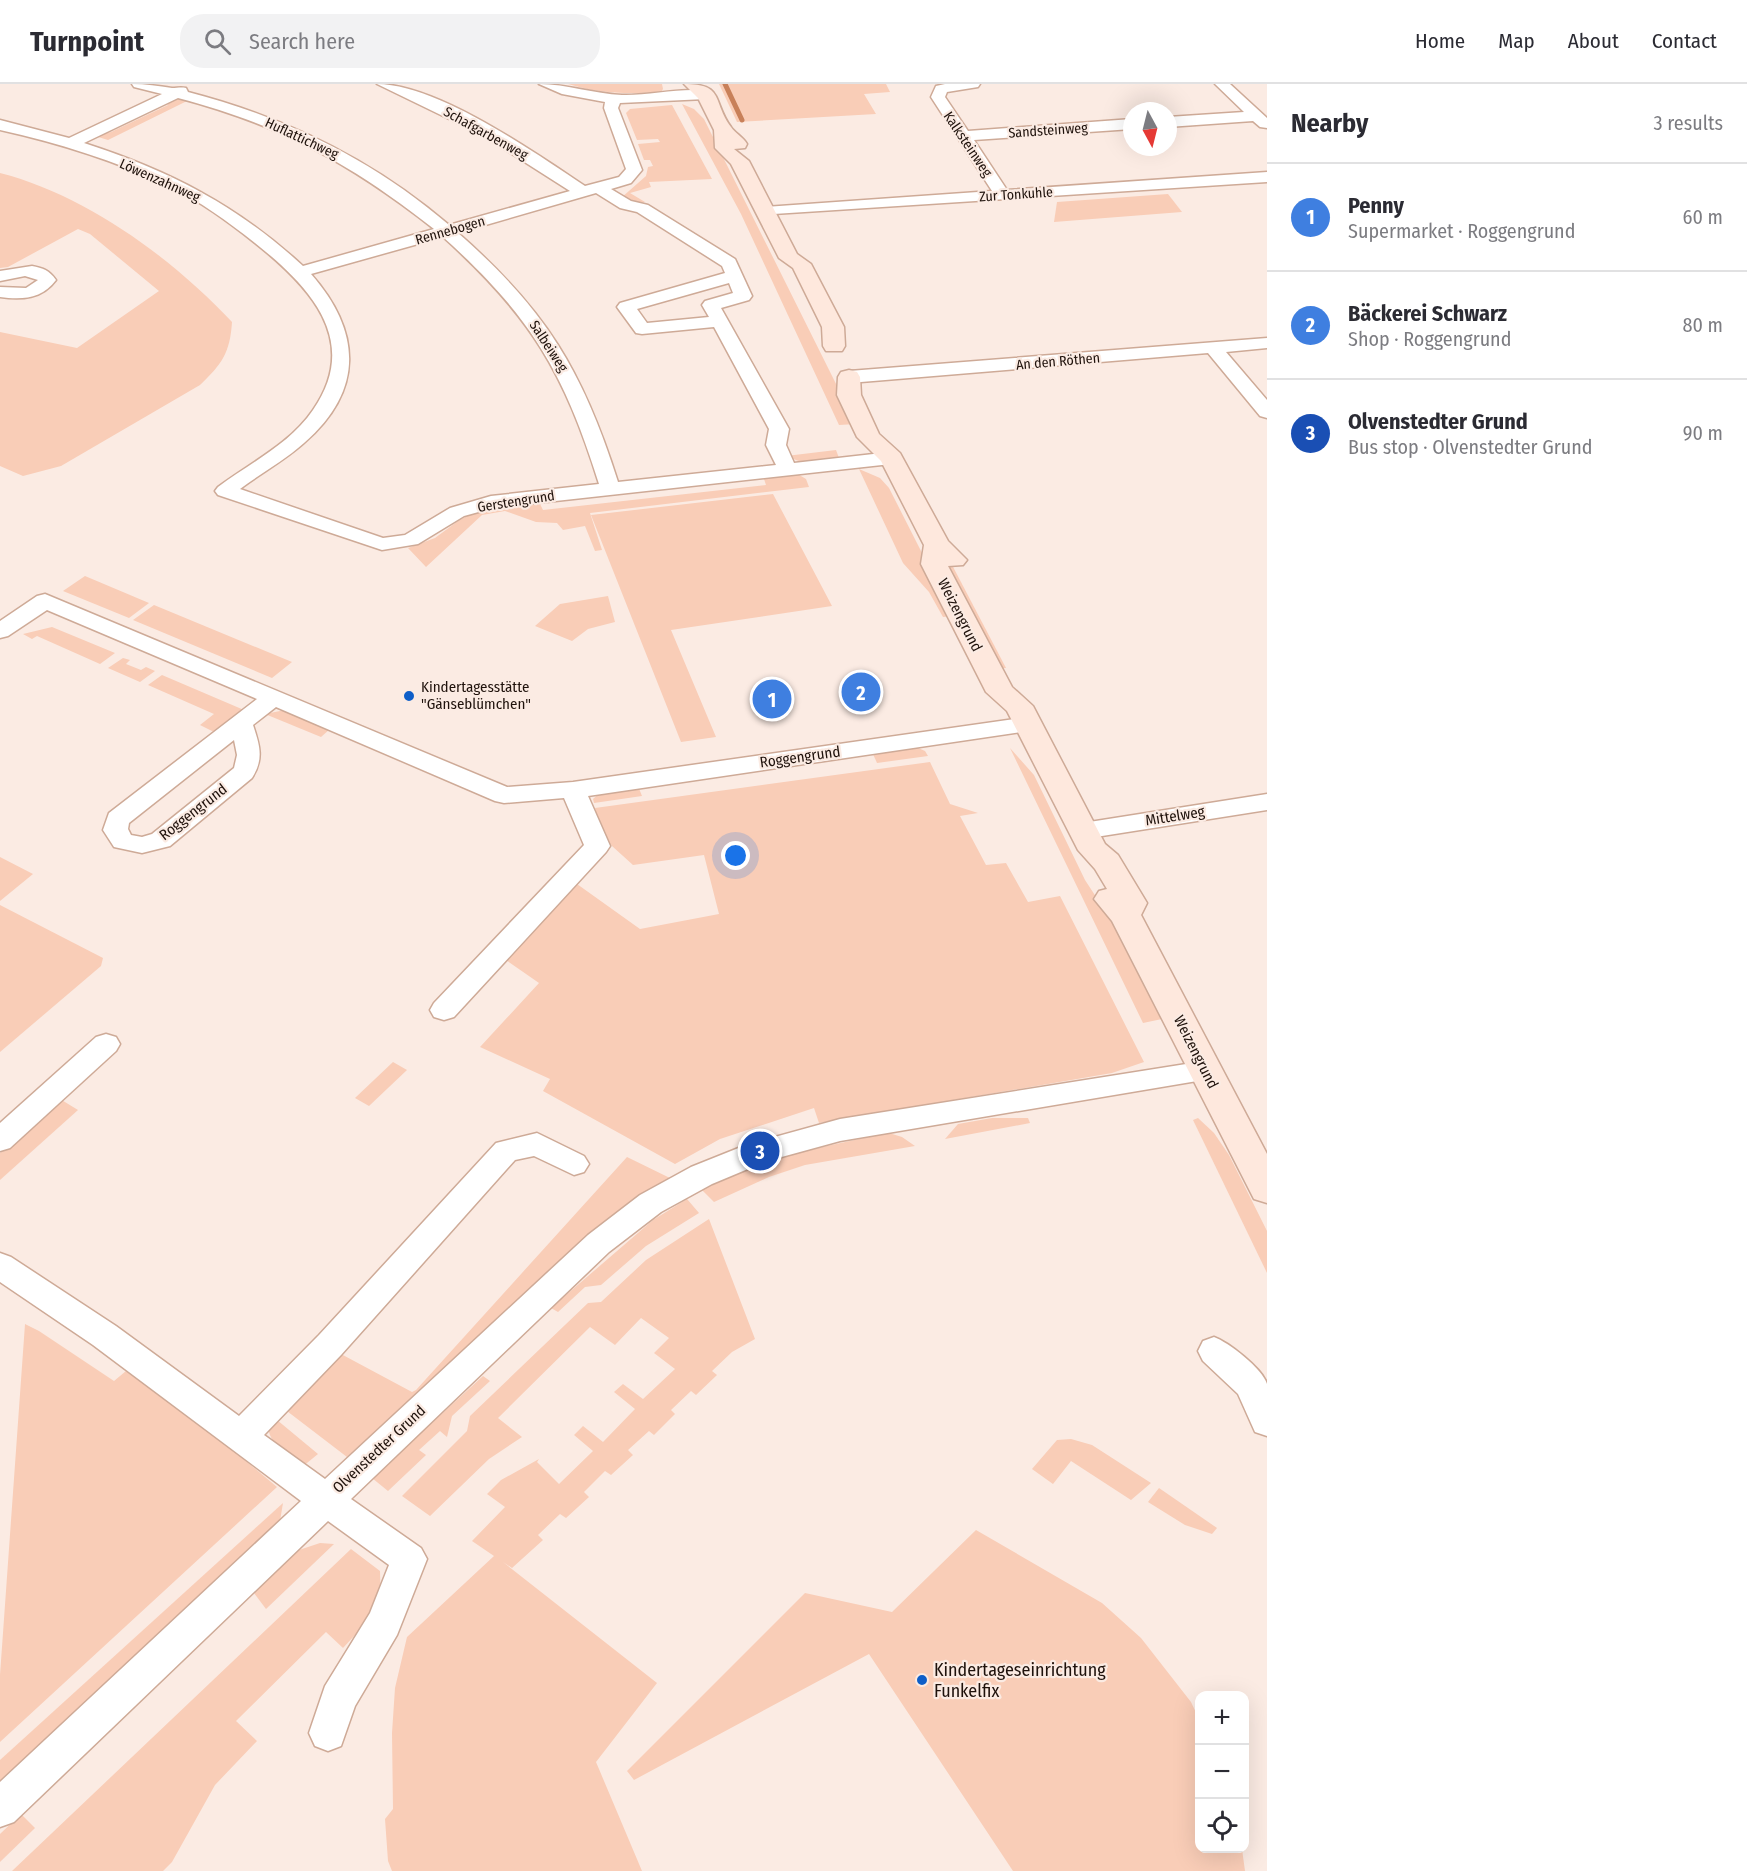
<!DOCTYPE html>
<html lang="en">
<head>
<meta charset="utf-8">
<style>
  body { margin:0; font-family:"Fira Sans Condensed",sans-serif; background:#f2f2f3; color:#2b2b33 }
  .controls { position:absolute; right:18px; bottom:18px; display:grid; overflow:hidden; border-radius:12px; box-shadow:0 6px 24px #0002 }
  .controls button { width:54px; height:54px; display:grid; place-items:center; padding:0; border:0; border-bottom:2px solid #e1e1e2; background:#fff; color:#2b2b33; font:30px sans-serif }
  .compass { position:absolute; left:1123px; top:18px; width:54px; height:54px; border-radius:50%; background:#fff; box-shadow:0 6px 24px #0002; rotate:173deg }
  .you { position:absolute; left:736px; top:772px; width:21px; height:21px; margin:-15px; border:4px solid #fff; border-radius:50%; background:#1a73e8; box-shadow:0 0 0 9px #1a73e833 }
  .badge { display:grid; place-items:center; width:39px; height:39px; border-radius:50%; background:#0e5ec8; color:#fff; font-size:20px; font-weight:700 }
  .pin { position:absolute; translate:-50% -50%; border:3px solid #fff; box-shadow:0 2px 6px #0006 }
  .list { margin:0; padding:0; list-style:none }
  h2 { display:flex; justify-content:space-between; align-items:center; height:78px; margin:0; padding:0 24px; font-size:26px }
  h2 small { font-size:20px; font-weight:400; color:#7c7c81 }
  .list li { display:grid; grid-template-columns:39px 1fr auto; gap:18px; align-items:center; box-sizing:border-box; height:108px; padding:0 24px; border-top:2px solid #e1e1e2 }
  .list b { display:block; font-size:22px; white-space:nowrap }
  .list p { margin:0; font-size:20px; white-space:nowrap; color:#7c7c81 }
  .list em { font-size:20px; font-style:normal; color:#7c7c81 }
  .icon { flex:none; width:33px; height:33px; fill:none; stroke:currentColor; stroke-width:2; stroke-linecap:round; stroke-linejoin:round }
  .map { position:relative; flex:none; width:1267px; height:1787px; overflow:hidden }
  header { display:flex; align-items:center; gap:36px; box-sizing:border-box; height:84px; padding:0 30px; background:#fff; border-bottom:2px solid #e1e1e2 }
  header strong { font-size:28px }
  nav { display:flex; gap:33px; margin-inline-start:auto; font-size:21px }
  .search { width:420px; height:54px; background:#f2f2f3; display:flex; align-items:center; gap:15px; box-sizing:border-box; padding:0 21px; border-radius:24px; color:#7c7c81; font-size:22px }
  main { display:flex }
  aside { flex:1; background:#fff }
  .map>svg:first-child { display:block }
</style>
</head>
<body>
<header>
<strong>Turnpoint</strong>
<div class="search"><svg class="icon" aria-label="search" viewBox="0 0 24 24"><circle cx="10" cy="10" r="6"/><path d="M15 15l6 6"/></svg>Search here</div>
<nav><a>Home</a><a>Map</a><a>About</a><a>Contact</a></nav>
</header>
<main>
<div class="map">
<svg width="1267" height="1787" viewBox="0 0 1267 1787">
  <rect width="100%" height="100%" fill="#fbebe3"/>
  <g fill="#f9cdb7">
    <path d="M 568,0 L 662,0 L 663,5 L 661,8 C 628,10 600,10 568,0 Z"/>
    <path d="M 719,0 L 886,0 L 890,8 L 864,10 L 876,30 L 737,38 Z"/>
    <path d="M 179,15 L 187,17 L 108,56 L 95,52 L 111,48 L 168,21 L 166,18 Z"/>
    <path d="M 682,20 L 694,25 L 704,35 L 856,340 L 839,341 L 741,130 Z"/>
    <path d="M 672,21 L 712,95 L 649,98 L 651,103 L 630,109 L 645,118 L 632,120 L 621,114 L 646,92 L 648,83 L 653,82 L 650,76 L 644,76 L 638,60 L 660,58 L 658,55 L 637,56 L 626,29 L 630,25 Z"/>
    <path d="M 0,89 C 86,111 172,174 232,238 C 230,269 222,280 200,301 L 61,382 L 23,392 L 0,382 L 0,248 L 77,264 L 159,207 L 90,150 L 78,145 L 8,183 L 0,184 Z"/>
    <path d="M 1168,110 L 1182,128 L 1054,138 L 1057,118 Z"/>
    <path d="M 836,366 L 839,374 L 801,378 L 786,372 Z"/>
    <path d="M 859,385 L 880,394 L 889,404 L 954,532 L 943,533 L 929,508 L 903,479 Z"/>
    <path d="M 796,389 L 806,395 L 809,403 L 590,429 L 602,466 L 595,467 L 585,442 L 563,446 L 557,439 L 536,438 L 505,427 L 482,431 L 426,483 L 408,464 L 435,454 L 458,437 L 480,425 L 539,418 L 543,426 L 766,401 L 763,392 Z"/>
    <path d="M 773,410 L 832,522 L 671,546 L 716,653 L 681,658 L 591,431 Z"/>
    <path d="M 943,478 L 951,479 L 1006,584 L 995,585 Z"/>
    <path d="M 85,492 L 149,519 L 129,534 L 63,507 Z"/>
    <path d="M 608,512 L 615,538 L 588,545 L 572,557 L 535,542 L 560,520 Z"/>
    <path d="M 154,521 L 292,578 L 272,594 L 133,536 Z"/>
    <path d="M 52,543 L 115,569 L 100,580 L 37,552 L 32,555 L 23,550 Z"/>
    <path d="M 123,574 L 130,576 L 126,580 L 141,586 L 146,583 L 155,587 L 140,598 L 108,584 Z"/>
    <path d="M 162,591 L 244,626 L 216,649 L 200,641 L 214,630 L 148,601 Z"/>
    <path d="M 285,626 L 330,645 L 321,653 L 265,630 Z"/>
    <path d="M 916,663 L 925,667 L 928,672 L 877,679 L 873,670 Z"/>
    <path d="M 1010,664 L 1034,691 L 1085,796 L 1123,854 L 1162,935 L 1143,939 Z"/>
    <path d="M 930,678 L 950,720 L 978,729 L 960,732 L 986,781 L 1006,779 L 1028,818 L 1060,812 L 1144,978 L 1112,989 L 819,1039 L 814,1024 L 720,1055 L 675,1080 L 543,1007 L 550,995 L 480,963 L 539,899 L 503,874 L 577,800 L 640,845 L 719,830 L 704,771 L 633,781 L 602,753 L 595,724 Z"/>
    <path d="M 638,702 L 642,712 L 594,719 L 593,715 L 602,707 Z"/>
    <path d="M 0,773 L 33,790 L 0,817 Z"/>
    <path d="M 0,821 L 103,874 L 101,882 L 0,968 Z"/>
    <path d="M 393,978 L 407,986 L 369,1022 L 355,1014 Z"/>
    <path d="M 60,1015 L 78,1026 L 0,1096 L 0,1069 Z"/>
    <path d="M 992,1034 L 1028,1034 L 1030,1039 L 945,1055 L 958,1040 Z"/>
    <path d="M 1198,1034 L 1214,1049 L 1229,1071 L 1267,1147 L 1267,1189 L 1193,1036 Z"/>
    <path d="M 889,1049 L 902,1053 L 915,1062 L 805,1081 L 769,1093 L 714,1118 L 702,1106 C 767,1074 818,1063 889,1049 Z"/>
    <path d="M 627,1073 L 672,1095 L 417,1310 L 347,1373 L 283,1324 L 341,1270 L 412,1308 L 416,1306 Z"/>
    <path d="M 687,1115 L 699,1129 L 646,1162 L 601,1201 L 585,1203 L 558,1228 L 551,1224 L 653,1136 Z"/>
    <path d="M 709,1135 L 755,1255 L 732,1268 L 712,1287 L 717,1291 L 696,1311 L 691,1307 L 671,1326 L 675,1330 L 654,1351 L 649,1347 L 628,1366 L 633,1371 L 611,1391 L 605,1387 L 584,1408 L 589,1413 L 566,1434 L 560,1430 L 538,1451 L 543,1456 L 512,1484 L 503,1478 L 657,1599 L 596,1678 L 642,1787 L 392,1787 L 388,1777 L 385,1735 L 393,1725 L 392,1649 L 395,1604 L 407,1553 L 494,1472 L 472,1457 L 505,1423 L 487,1410 L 501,1396 L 539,1375 L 537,1378 L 559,1400 L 593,1367 L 574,1351 L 583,1342 L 603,1358 L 635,1325 L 614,1308 L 623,1300 L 643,1315 L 675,1285 L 654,1269 L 669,1254 L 641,1234 L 615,1261 L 590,1243 L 498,1334 L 522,1353 L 489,1375 L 430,1432 L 402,1412 L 467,1347 L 470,1332 L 588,1219 L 601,1218 L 646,1176 Z"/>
    <path d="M 25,1240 L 39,1247 L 114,1297 L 126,1287 L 199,1338 L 277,1403 L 0,1658 L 0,1591 Z"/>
    <path d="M 483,1292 L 490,1297 L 452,1332 L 447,1353 L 440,1347 L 419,1366 L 426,1371 L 388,1407 L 372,1394 Z"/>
    <path d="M 271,1331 L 318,1370 L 302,1383 C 287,1370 259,1354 271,1331 Z"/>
    <path d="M 1071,1355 L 1092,1361 L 1151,1399 L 1131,1416 L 1071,1377 L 1053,1400 L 1032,1385 L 1057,1356 Z"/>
    <path d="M 1159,1404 L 1217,1444 L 1212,1450 L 1185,1441 L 1148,1418 Z"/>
    <path d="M 283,1419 L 280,1437 L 270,1450 L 0,1700 L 0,1676 Z"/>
    <path d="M 976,1446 L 1102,1519 L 1141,1554 L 1191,1618 L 1199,1635 L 1200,1764 L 1242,1765 L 1245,1787 L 1013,1787 L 869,1570 L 634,1696 L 627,1687 L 805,1509 L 892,1528 Z"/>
    <path d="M 320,1459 L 334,1460 L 266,1525 L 254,1509 L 299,1466 Z"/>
    <path d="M 351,1465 L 380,1487 L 381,1523 L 343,1564 L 326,1548 L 236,1637 L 257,1657 L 215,1701 L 172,1778 L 163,1787 L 12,1787 Z"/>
    <path d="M 21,1730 L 35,1744 L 0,1778 L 0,1750 Z"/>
  </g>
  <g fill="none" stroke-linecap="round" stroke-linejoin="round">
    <path stroke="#c88059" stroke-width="5" d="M 725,0 L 742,36"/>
    <defs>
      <g id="minor">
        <path d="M 132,0 C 146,0 158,2 172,4 C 177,4 181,3 186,4 L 188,8 C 285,33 372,75 449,141 L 570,107 L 482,51 L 377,0 C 437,0 534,68 585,102 L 619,93 L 626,85 L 604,24 L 605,18 L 562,10 L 539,0 C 567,0 594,10 622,11 C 648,12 689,2 711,8 L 713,11 L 706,15 L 620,19 L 618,24 L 642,86 L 631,99 L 611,105 L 631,117 L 648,121 L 735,175 L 752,212 L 749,216 L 721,224 L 789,345 L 786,361 L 794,379 L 891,368 L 898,370 L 901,374 L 898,378 L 891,380 L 493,424 L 464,432 L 418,460 L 382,466 L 218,411 L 215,407 L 218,403 C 250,379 290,360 313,326 C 362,256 308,201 255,159 C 227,137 200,117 168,102 C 114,76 58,59 0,46 L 0,36 L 69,54 L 162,10 L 134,3 ZM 178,14 C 281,41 351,80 434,145 L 303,182 C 237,121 168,86 84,59 ZM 596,109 L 620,124 L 637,128 L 722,182 L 725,189 L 620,219 L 617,223 L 636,249 L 642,250 L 714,243 L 769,345 L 766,361 L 776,381 L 618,398 C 583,287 546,226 458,149 ZM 443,153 C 531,232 564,288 599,400 L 491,412 L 450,424 L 405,451 L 383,454 L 240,405 C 261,389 284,377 304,359 C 364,307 362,248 311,190 ZM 729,199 L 733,209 L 705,217 L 702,221 L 709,233 L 647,239 L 637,225 Z"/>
        <path d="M 945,0 L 980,0 L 978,3 L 947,8 L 945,13 L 968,47 L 1132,35 L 1132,45 L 974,56 L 1007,106 L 1267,88 L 1267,98 L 759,131 L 757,128 L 765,123 L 992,107 L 931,13 L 936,2 Z"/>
        <path d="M 1215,0 L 1230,0 L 1267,34 L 1267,44 L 1260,43 L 1253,37 L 1168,43 L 1168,33 L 1244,28 Z"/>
        <path d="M 32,182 C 43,184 49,186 56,196 C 42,215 22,216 0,213 L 0,203 L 26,204 L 38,196 L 25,192 L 0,197 L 0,187 Z"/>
        <path d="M 1267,254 L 1267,264 L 1226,268 L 1267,316 L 1267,334 L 1260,332 L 1208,269 L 849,299 L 840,293 L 849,287 Z"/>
        <path d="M 45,510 L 507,703 L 573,698 L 1028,633 L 1036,635 L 1040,640 L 1036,645 L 1028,647 L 588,712 L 610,762 L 606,768 L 454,933 L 444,936 L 434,933 L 430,926 L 434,919 L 584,761 L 564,714 L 504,719 L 495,717 L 276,623 L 253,641 C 260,662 264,675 252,694 L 170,762 L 142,769 L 114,763 L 103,746 L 109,729 L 257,615 L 47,526 L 8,552 L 0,554 L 0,537 L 37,512 ZM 234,656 L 237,671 L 234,684 L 152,750 L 142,753 L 131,751 L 128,745 L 129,739 Z"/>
        <path d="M 1267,710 L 1267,726 L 1083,755 L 1074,753 L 1071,747 L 1074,741 L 1083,739 Z"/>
        <path d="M 106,950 L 116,953 L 120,960 L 116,967 L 10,1064 L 0,1067 L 0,1039 L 96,953 Z"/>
        <path d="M 1205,977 L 1215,980 L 1219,987 L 1215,994 L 840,1057 L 767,1077 L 712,1100 L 661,1128 L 609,1168 L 351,1415 L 421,1464 L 427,1475 L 397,1551 L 355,1622 L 341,1662 L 328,1667 L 315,1662 L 309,1649 L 325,1602 L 370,1529 L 389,1481 L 328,1437 L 14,1738 L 0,1743 L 0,1698 L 301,1417 L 93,1261 L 0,1198 L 0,1169 L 11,1173 L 116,1242 L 239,1332 L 319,1251 L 496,1059 L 537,1049 L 584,1072 L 589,1080 L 584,1088 L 574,1091 L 534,1072 L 515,1076 L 341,1271 L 264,1351 L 325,1395 L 588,1151 L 640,1111 L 691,1083 L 746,1061 L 840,1035 Z"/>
        <path d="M 1214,1253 C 1228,1258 1263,1285 1267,1300 C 1267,1315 1267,1336 1267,1352 L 1255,1348 L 1238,1310 L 1203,1277 L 1198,1267 L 1203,1257 Z"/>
      </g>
      <g id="secondary">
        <path d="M 684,0 C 725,0 712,17 731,43 C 735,49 743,53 747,60 L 745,64 L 734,65 L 749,77 L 797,170 L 811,180 L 844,243 L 845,262 L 842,267 L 826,267 L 823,262 L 822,243 L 793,184 L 779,174 L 731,80 L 715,64 L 714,46 L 698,14 Z"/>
        <path d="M 849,286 L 857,288 L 860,293 L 861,311 L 879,350 L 900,369 L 948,457 L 967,476 L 963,481 L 948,482 L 1012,603 L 1033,622 L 1105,760 L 1118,771 L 1147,819 L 1141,831 L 1267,1070 L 1267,1119 L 1254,1115 L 1112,837 L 1094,815 L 1099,807 L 1107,805 L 1095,785 L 1078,766 L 1007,627 L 986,608 L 921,480 L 924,461 L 881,377 L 857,353 L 837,311 L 838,293 L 841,288 Z"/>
      </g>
    </defs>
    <use href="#minor" stroke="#ceaa97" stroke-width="3"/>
    <use href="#secondary" stroke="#ceaa97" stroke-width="3"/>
    <use href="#minor" fill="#fff" fill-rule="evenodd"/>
    <use href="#secondary" fill="#fee8dd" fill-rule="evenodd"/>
  </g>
  <g fill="#0e5ec8" stroke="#fbebe3" stroke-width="2">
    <circle cx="409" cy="612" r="6"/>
    <circle cx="922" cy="1596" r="6"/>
  </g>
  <g text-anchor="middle" stroke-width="4.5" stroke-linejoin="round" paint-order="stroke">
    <g font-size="14" fill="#1f120c" stroke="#fbebe3">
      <text transform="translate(1048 46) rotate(-4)" y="5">Sandsteinweg</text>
      <text transform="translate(486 49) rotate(29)" y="5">Schafgarbenweg</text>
      <text transform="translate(302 54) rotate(25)" y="5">Huflattichweg</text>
      <text transform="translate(968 60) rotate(56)" y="5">Kalksteinweg</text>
      <text transform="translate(160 96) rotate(24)" y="5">Löwenzahnweg</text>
      <text transform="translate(1016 110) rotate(-4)" y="5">Zur Tonkuhle</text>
      <text transform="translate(450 146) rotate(-16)" y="5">Rennebogen</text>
      <text transform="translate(549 262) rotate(57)" y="5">Salbeiweg</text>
      <text transform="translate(1058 277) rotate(-5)" y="5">An den Röthen</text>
      <text transform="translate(516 417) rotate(-9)" y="5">Gerstengrund</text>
    </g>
    <g font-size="15" fill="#1f120c" stroke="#fbebe3">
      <text transform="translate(960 531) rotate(63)" y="5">Weizengrund</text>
      <text transform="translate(800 673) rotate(-8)" y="5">Roggengrund</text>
      <text transform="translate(193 728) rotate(-38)" y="5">Roggengrund</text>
      <text transform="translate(1175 732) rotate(-9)" y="5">Mittelweg</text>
      <text transform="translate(1196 968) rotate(63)" y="5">Weizengrund</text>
      <text transform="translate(379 1365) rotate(-43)" y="5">Olvenstedter Grund</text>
    </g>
    <g font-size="15" fill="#1f120c" stroke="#fbebe3" text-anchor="start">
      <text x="421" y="608">Kindertagesstätte<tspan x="421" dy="17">"Gänseblümchen"</tspan></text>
    </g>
    <g font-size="18" fill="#1f120c" stroke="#fbebe3" text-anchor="start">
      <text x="934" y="1592">Kindertageseinrichtung<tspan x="934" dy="21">Funkelfix</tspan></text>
    </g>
  </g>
</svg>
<div class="controls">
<button>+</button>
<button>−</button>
<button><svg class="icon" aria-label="locate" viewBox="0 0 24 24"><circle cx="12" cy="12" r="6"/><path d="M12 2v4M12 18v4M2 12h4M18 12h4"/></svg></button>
</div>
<svg class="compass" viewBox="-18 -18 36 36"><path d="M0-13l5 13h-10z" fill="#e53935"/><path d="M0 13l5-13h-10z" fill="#7c7c81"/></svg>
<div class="you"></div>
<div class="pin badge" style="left:772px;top:615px;background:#3f7fe0">1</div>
<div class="pin badge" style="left:861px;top:608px;background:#3f7fe0">2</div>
<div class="pin badge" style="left:760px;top:1067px;background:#1a4fb4">3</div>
</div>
<aside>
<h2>Nearby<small>3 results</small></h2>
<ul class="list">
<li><span class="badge" style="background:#3f7fe0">1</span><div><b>Penny</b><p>Supermarket · Roggengrund</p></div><em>60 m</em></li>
<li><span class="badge" style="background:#3f7fe0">2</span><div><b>Bäckerei Schwarz</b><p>Shop · Roggengrund</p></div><em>80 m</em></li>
<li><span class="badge" style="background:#1a4fb4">3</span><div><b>Olvenstedter Grund</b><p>Bus stop · Olvenstedter Grund</p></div><em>90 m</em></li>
</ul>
</aside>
</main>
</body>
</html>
